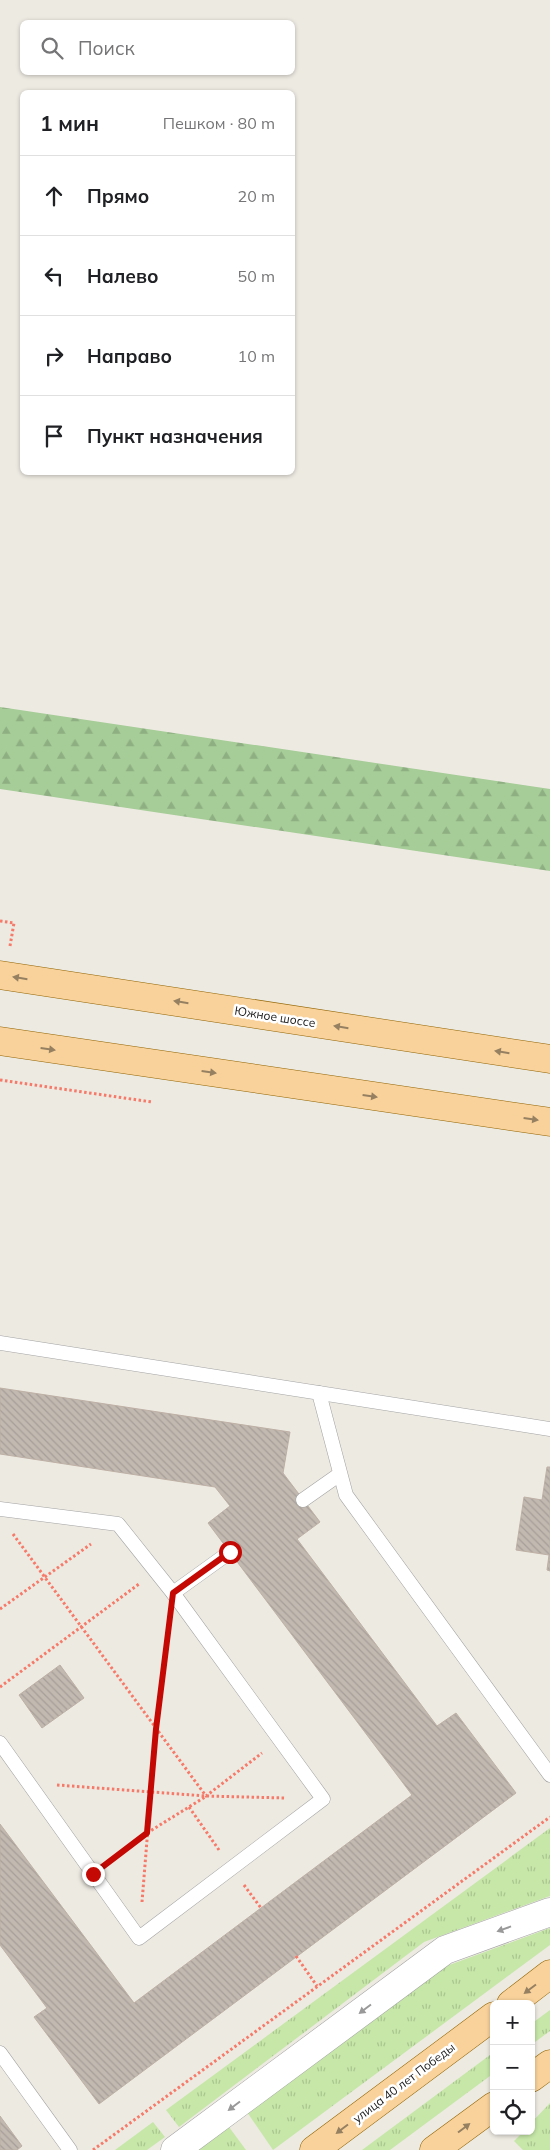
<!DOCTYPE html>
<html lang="ru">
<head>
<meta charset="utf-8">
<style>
  body { margin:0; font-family:Mulish,sans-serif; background:#f2f2f2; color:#202124 }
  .controls { position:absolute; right:15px; bottom:15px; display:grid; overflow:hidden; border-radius:8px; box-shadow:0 1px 4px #0004 }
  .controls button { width:45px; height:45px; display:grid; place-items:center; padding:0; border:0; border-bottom:1px solid #e0e0e0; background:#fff; color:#202124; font:25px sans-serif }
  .stop { position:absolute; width:15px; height:15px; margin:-11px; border:4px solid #c40804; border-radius:50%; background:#fff }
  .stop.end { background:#c40804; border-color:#fff; box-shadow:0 1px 5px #0008 }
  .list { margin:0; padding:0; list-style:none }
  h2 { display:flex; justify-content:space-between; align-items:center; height:65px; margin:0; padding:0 20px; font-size:21px }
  h2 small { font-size:16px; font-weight:400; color:#757577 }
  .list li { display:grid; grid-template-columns:32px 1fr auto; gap:15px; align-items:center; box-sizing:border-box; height:80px; padding:0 20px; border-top:1px solid #e0e0e0 }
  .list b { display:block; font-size:19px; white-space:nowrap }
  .list em { font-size:16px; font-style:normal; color:#757577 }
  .icon { flex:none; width:28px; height:28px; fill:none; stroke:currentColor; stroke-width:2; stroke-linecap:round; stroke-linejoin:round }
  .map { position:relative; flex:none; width:550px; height:2150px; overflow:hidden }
  .search { position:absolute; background:#fff; box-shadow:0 1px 4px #0004; left:20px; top:20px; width:275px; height:55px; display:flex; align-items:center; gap:12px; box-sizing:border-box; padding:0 18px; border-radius:8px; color:#757577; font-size:19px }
  .panel { position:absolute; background:#fff; box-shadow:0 1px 4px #0004; left:20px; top:90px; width:275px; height:385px; border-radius:8px }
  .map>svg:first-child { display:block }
</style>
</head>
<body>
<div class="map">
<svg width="550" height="2150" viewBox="0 0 550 2150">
  <defs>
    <pattern id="grass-tufts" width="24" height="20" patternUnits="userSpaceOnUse" patternTransform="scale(1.25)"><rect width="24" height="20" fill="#c6e7a8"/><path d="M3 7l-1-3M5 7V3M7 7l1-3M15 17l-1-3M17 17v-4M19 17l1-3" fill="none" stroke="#aac690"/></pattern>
    <pattern id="forest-firs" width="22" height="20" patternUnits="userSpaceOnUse" patternTransform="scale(1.25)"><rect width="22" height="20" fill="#a6cc97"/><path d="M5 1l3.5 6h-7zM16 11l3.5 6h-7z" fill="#8eaf82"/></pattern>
    <pattern id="building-back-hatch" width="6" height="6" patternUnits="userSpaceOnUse" patternTransform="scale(1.25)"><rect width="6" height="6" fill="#c2b9b1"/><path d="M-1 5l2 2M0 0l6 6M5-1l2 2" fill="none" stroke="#a69e98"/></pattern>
  </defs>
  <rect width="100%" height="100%" fill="#edeae2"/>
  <g fill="url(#grass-tufts)">
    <path d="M 550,1828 L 550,1896 L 424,1942 L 179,2127 L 166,2110 Z"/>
    <path d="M 550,1928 L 550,1945 L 273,2150 L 247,2112 L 441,1968 Z"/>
    <path d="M 550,2010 L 550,2031 L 531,2045 L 531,2024 Z"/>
    <path d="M 494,2052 L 494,2073 L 390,2150 L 362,2150 Z"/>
    <path d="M 550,2103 L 550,2150 L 523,2150 L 514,2141 L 524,2131 L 531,2131 L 531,2123 Z"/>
    <path d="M 153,2122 L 165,2137 L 147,2150 L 115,2150 Z"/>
    <path d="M 229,2127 L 246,2150 L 197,2150 Z"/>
  </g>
  <path fill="url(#forest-firs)" d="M 0,707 L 550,789 L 550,871 L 0,789 Z"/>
  <g fill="url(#building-back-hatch)" stroke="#beb0a5">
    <path d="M 0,1388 L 290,1432 L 283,1473 L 320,1522 L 297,1539 L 437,1726 L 456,1713 L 516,1793 L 99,2104 L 34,2017 L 47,2008 L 0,1945 L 0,1824 L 134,2003 L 412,1795 L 208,1523 L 230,1506 L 215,1487 L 0,1454 Z"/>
    <path d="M 547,1467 L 550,1467 L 550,1571 L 547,1570 L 549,1555 L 516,1550 L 524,1497 L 542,1500 Z"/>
    <path d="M 60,1665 L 84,1698 L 42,1728 L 19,1695 Z"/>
    <path d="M 0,2116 L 22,2146 L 17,2150 L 0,2150 Z"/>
  </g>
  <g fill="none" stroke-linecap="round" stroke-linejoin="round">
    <defs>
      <g id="service">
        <path d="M 0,1343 L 550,1429"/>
        <path d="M 319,1393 L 346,1495 L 550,1775"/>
        <path d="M 303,1500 L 340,1474"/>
        <path d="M 0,1509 L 118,1524 L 173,1593 L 323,1799 L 139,1938 L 0,1743"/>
        <path d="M 173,1593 L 230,1552"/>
        <path d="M 0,2053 L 70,2150"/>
      </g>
      <path id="minor" d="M 175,2150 L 445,1950 L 550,1912"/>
      <g id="primary">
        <path d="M 0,975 L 550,1059"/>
        <path d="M 0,1041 L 550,1122"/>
        <path d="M 511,2004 L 550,1974"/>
        <path d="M 531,2078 L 550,2064"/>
        <path d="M 314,2150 L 494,2016"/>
        <path d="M 434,2150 L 494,2106"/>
      </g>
    </defs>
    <use href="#service" stroke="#a3a3a3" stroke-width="15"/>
    <use href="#minor" stroke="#a3a3a3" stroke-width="29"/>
    <use href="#primary" stroke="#916403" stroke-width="29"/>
    <g stroke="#f67a6a" stroke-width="3" stroke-dasharray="2.5 2.5" stroke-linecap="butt">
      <path d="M 0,921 L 14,923 L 10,946"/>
      <path d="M 0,1080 L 152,1102"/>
      <path d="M 13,1534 L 206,1796 L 262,1753"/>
      <path d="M 0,1609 L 91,1544"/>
      <path d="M 0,1687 L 139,1584"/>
      <path d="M 57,1785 L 206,1796 L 285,1798"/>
      <path d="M 189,1807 L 219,1850"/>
      <path d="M 111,1860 L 147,1833 L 205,1797"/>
      <path d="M 244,1885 L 261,1908"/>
      <path d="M 142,1902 L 156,1729 L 169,1627"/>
      <path d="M 296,1956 L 317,1986"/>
      <path d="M 93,2150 L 550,1817"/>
    </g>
    <use href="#service" stroke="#fff" stroke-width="14"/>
    <use href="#minor" stroke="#fff" stroke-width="28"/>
    <use href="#primary" stroke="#f9d29b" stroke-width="28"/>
  </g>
  <defs><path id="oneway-solid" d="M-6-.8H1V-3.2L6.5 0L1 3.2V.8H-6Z" transform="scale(1.25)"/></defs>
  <g fill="#968062">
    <use href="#oneway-solid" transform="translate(20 978) rotate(-171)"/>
    <use href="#oneway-solid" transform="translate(181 1002) rotate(-171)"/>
    <use href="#oneway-solid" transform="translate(341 1027) rotate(-171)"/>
    <use href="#oneway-solid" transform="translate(48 1049) rotate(8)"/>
    <use href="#oneway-solid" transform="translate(502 1052) rotate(-171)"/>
    <use href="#oneway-solid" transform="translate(209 1072) rotate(8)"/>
    <use href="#oneway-solid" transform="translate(370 1096) rotate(8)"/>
    <use href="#oneway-solid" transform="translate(531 1119) rotate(8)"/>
    <use href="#oneway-solid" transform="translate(530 1989) rotate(143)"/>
    <use href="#oneway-solid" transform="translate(464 2128) rotate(-37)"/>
    <use href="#oneway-solid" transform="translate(342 2129) rotate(143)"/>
  </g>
  <g fill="#999">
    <use href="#oneway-solid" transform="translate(504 1929) rotate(160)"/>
    <use href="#oneway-solid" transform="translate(365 2009) rotate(143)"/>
    <use href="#oneway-solid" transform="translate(234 2106) rotate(143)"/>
  </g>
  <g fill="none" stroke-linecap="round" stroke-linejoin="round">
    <path stroke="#c40804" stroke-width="6" d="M 93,1874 L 147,1833 L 156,1729 L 173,1593 L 230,1552"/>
  </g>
  <g text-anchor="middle" stroke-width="5" stroke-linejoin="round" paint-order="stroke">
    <g font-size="12" fill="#1c1c1c" stroke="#fff">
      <text transform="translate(275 1017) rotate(9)" y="4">Южное шоссе</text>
      <text transform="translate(404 2083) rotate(-37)" y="4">улица 40 лет Победы</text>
    </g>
  </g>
</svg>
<div class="controls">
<button>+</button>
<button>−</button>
<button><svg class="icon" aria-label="locate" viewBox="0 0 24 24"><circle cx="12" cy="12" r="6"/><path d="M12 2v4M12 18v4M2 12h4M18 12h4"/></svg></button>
</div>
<div class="stop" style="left:230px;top:1552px"></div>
<div class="stop end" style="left:93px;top:1874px"></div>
<div class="search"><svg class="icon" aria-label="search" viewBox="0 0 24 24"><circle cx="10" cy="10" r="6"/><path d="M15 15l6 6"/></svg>Поиск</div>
<section class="panel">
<h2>1 мин<small>Пешком · 80 m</small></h2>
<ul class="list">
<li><svg class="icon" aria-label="ahead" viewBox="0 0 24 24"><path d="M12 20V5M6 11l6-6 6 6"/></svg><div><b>Прямо</b></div><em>20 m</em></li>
<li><svg class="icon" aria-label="left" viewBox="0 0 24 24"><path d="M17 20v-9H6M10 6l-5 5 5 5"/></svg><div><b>Налево</b></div><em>50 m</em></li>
<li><svg class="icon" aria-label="right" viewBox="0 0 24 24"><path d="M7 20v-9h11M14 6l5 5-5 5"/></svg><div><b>Направо</b></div><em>10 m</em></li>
<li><svg class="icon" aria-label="arrive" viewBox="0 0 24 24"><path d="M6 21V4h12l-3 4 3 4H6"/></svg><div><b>Пункт назначения</b></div></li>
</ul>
</section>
</div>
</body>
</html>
